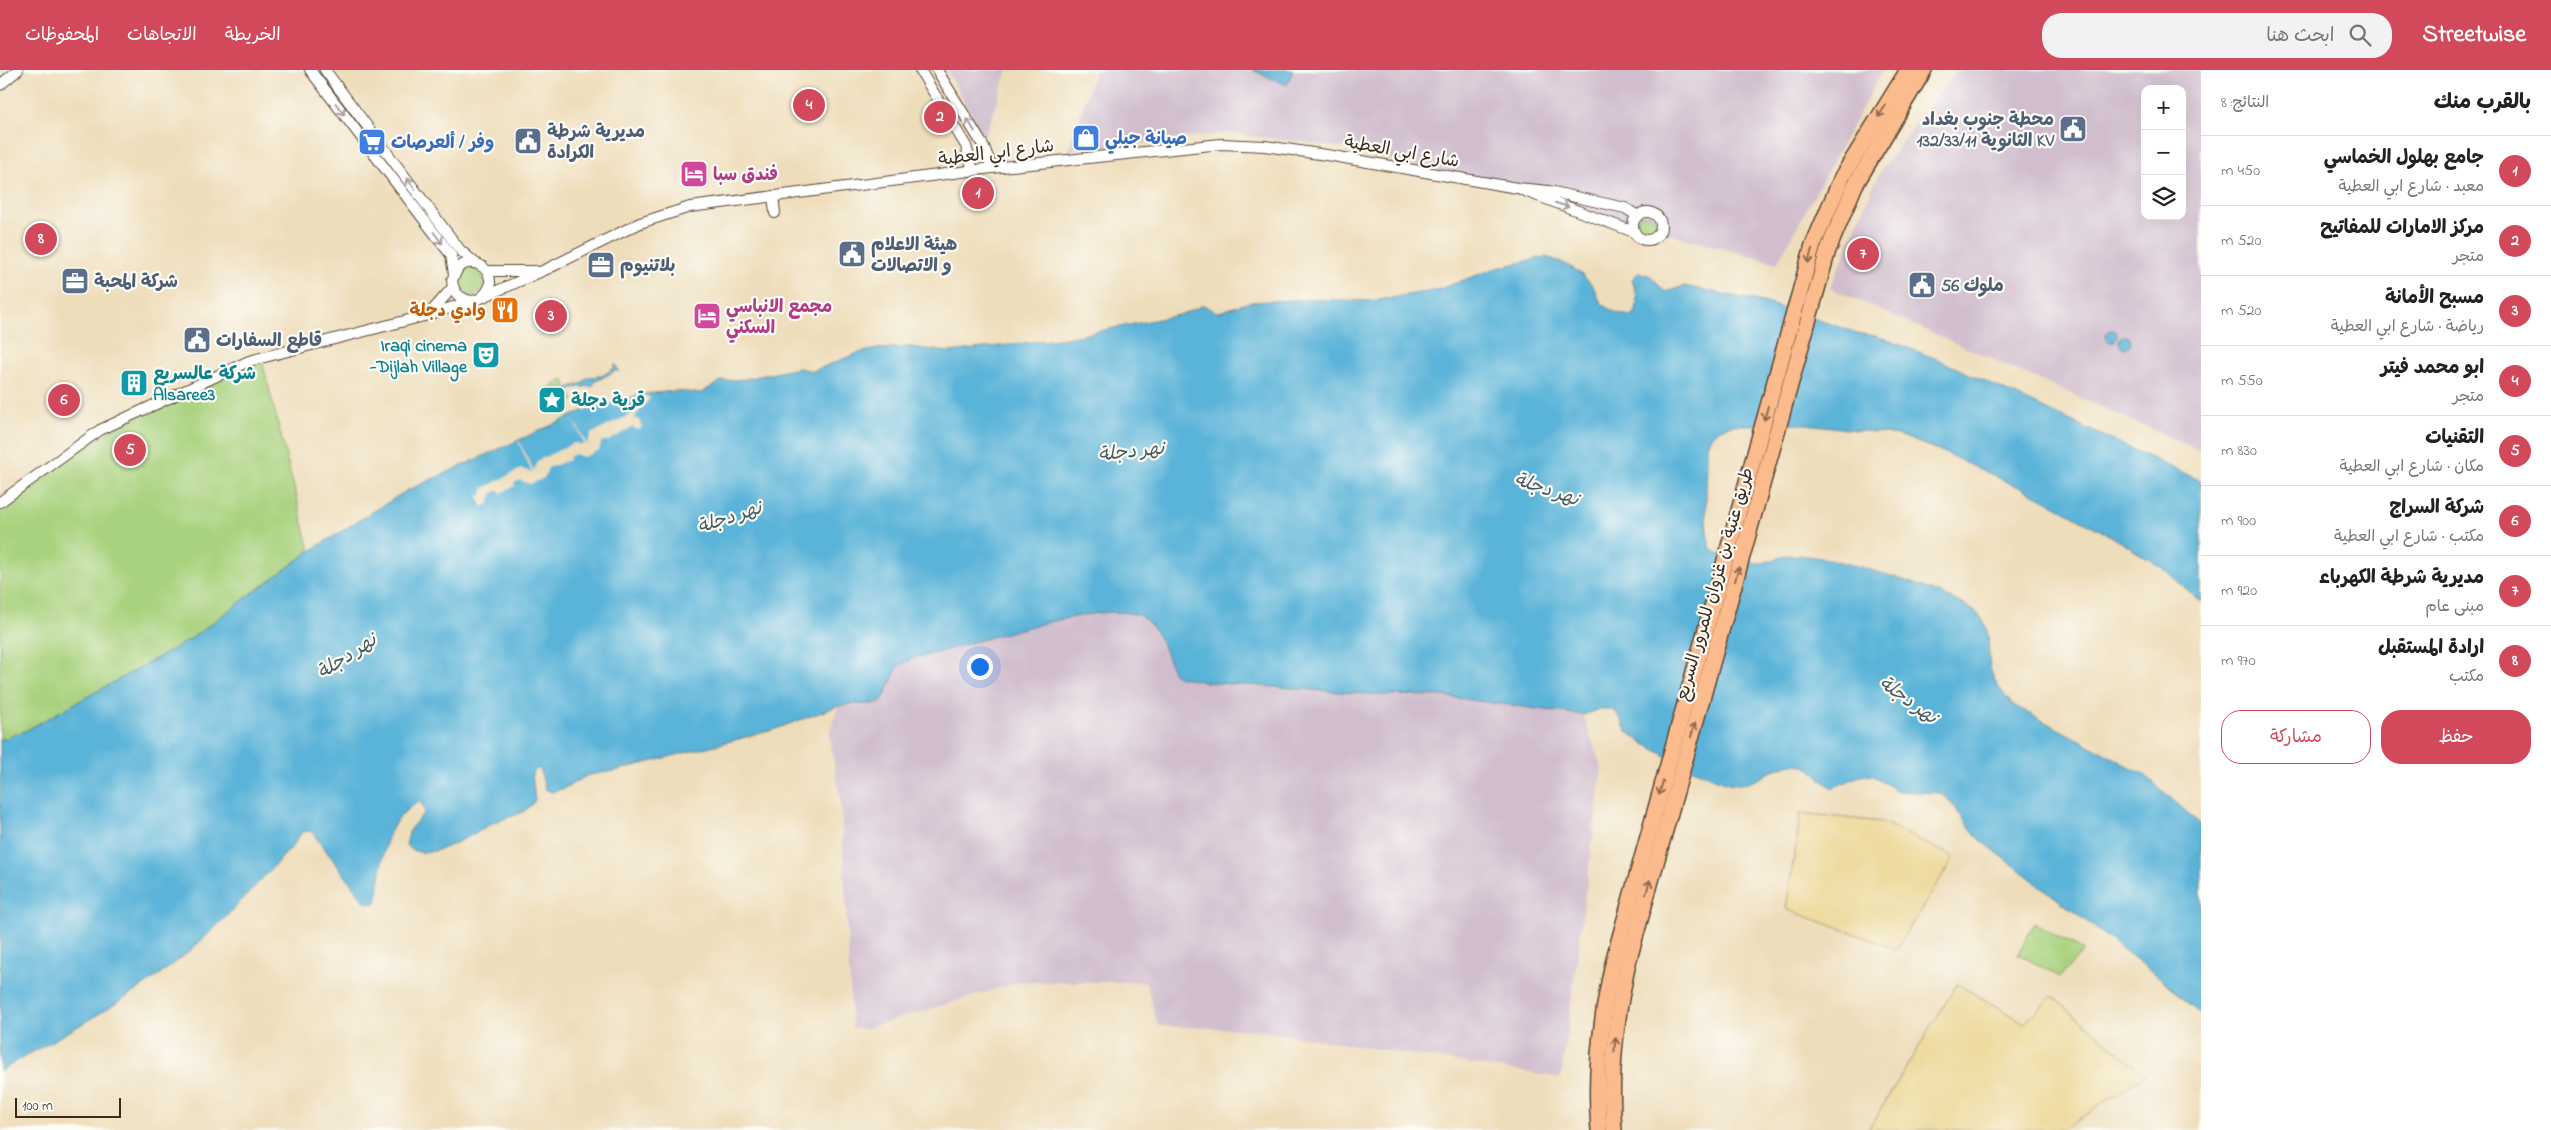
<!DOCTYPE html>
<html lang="ar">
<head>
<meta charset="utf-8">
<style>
  body { margin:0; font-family:"Indie Flower","Playpen Sans Arabic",sans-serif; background:#f2f2f2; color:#222; direction:rtl }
  .controls { position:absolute; right:15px; top:15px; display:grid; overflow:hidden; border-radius:10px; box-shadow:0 5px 20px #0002 }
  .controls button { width:45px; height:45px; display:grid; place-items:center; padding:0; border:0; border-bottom:1px solid #e0e0e0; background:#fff; color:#222; font:25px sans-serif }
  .scale { position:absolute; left:15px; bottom:12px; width:106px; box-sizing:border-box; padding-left:5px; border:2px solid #3b2a1e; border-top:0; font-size:14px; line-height:18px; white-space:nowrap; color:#3b2a1e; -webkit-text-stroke:4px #fdfcf7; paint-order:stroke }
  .you { position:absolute; left:979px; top:596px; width:18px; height:18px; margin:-12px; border:4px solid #fff; border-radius:50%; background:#1a73e8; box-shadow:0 0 0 8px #1a73e833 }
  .badge { display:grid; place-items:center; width:32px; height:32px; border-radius:50%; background:#d1495b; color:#fff; font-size:16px; font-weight:700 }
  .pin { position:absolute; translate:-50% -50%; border:2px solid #fff; box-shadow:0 1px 5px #0006 }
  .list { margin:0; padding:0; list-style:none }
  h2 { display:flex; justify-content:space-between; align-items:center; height:65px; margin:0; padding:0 20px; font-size:21px }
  h2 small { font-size:16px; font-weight:400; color:#767676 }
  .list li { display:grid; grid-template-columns:32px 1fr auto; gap:15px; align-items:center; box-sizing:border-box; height:70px; padding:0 20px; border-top:1px solid #e0e0e0 }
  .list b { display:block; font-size:19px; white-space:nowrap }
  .list p { margin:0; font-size:16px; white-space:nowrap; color:#767676 }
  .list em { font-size:16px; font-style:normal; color:#767676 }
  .actions { display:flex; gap:10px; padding:15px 20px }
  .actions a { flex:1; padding:11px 0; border:1px solid #d1495b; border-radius:20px; text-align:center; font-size:18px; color:#d1495b }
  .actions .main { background:#d1495b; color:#fff }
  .icon { flex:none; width:28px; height:28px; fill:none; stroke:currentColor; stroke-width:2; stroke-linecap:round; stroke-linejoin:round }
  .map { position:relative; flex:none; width:2201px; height:1060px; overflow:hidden; direction:ltr }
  header { display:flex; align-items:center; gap:30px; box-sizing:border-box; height:70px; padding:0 25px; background:#d1495b; color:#fff }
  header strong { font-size:24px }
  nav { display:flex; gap:28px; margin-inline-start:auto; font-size:18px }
  .search { width:350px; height:45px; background:#f2f2f2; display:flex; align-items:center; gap:12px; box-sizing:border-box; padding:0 18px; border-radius:20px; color:#767676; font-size:19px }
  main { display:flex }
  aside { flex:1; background:#fff }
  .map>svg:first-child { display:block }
</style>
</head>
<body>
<header>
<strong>Streetwise</strong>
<div class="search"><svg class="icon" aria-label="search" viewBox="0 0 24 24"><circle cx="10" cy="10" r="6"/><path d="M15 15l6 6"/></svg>ابحث هنا</div>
<nav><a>الخريطة</a><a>الاتجاهات</a><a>المحفوظات</a></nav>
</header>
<main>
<aside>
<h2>بالقرب منك<small>النتائج: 8</small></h2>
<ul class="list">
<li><span class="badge">1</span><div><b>جامع بهلول الخماسي</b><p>معبد · شارع ابي العطية</p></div><em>450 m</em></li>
<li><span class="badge">2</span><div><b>مركز الامارات للمفاتيح</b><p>متجر</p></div><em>520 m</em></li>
<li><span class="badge">3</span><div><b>مسبح الأمانة</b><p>رياضة · شارع ابي العطية</p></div><em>520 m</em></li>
<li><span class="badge">4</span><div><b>ابو محمد فيتر</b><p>متجر</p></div><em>550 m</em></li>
<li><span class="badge">5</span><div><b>التقنيات</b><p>مكان · شارع ابي العطية</p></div><em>830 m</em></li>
<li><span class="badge">6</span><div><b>شركة السراج</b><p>مكتب · شارع ابي العطية</p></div><em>900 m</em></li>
<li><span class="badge">7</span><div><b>مديرية شرطة الكهرباء</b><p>مبنى عام</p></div><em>920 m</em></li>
<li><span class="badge">8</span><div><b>ارادة المستقبل</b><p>مكتب</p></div><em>970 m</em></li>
</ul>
<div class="actions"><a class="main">حفظ</a><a>مشاركة</a></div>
</aside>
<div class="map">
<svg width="2201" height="1060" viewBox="0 0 2201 1060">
  <rect width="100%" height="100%" fill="#fdfcf7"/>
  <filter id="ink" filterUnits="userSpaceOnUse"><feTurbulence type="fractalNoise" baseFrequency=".02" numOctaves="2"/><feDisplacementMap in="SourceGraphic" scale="10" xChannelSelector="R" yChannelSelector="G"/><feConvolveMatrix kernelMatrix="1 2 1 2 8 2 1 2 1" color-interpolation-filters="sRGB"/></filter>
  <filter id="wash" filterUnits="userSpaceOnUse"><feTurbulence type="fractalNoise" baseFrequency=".0096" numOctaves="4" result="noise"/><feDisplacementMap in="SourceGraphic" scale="20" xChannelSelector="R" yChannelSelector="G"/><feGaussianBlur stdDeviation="1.12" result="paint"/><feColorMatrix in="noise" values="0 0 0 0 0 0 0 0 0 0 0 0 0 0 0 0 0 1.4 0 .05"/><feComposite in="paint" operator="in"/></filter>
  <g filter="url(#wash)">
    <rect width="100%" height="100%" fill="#eeddba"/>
    <g fill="#d0bdcd" fill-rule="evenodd">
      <path d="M 947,0 L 1008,0 L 984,68 Z"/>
      <path d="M 1095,0 L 1883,0 L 1777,193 L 1346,78 L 1227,63 L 1068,81 Z"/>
      <path d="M 1956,0 L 2201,0 L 2201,381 L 1830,218 L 1879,103 ZM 2145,19 L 2182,19 L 2182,146 L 2145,146 Z"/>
      <path d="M 1125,542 L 1146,549 L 1154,560 L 1174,603 L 1180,607 L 1204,612 L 1292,620 L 1336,620 L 1382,625 L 1441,626 L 1583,645 L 1602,699 L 1561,1008 L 1258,960 L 1158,956 L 1146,912 L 1019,912 L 864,959 L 852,958 L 841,735 L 829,663 L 838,637 L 851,634 L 873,634 L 898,596 L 914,588 L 1068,547 Z"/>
    </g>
    <g fill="#a9d27e" stroke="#727e4e">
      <circle cx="1646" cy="156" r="11"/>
      <circle cx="471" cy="212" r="13"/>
      <path d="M 261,287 L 310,481 L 190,569 L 168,582 L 25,661 L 0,670 L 0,431 L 42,402 L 156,333 Z"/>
      <path d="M 564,310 L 566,316 L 552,319 L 548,329 L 543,321 Z"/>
      <path d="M 570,323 L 574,330 L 553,339 L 549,331 L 551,329 L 559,333 Z"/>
      <path d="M 2034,853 L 2084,880 L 2060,907 L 2018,884 Z"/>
    </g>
    <g fill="#eeda9e" stroke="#94825e">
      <path d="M 1801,743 L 1882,752 L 1954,787 L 1896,879 L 1786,839 Z"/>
      <path d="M 1957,914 L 2025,953 L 2052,926 L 2145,1005 L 2063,1060 L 1868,1060 Z"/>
    </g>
    <g fill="#5ab3d8" stroke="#4a6e7b">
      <path d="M 1252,0 L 1293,0 L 1287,15 Z"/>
      <path d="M 1544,187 C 1562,190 1586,203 1595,220 C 1598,226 1599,232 1605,236 C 1612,242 1621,244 1630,246 L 1636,242 L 1637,227 L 1632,209 L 1639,202 L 1651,206 L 1665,222 L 1684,216 L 1763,232 L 1861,264 L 1877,266 L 1935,288 L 2201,411 L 2201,532 L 2164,499 L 2116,469 L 2036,425 L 1943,382 L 1898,365 L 1806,354 L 1731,355 L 1718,360 L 1710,368 L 1707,376 C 1708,401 1702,457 1711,478 C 1714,485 1752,493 1761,493 C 1770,492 1780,486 1790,485 C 1828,483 1943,519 1974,541 C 1994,556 1986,575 1990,596 C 1993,612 2002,623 2013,635 L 2144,704 L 2201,755 L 2201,945 L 2159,907 L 1978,768 L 1948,729 L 1940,723 L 1898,721 L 1871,705 L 1860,706 L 1832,718 C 1822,712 1816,701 1805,696 C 1782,687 1762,713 1741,714 C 1729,715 1714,708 1704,704 C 1680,693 1651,680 1630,664 C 1622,658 1621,644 1612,640 C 1603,636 1592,642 1583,645 L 1441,626 L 1382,625 L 1204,612 L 1180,607 L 1174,603 C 1166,586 1160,561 1145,549 C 1113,523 957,580 914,588 L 898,596 L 885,626 L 881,631 L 873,634 L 851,634 L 838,636 L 773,660 L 615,701 L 588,705 L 565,718 L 552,722 L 545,719 L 540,699 L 536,699 L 532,704 L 535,730 C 526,745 510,746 495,752 C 475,761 426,798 406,775 L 410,759 L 425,742 L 421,732 L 417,733 C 379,755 384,795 376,832 L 372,834 L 366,833 L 311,761 L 302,762 L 292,777 C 254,816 218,859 175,893 C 121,935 59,966 0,1001 L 0,670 L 25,661 L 168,582 L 190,569 L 310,481 L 406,421 L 583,341 L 644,324 L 675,321 L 701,323 L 721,311 L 745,309 L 799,298 L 813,301 L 858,283 L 877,279 L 911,277 L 949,282 L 1066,268 L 1183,244 L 1204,235 L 1213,241 L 1219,242 L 1249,232 L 1312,229 L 1374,231 L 1440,219 L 1493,199 Z"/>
      <circle cx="2111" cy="266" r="6"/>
      <circle cx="2125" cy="272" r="6"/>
      <path d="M 615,294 L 619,301 L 615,301 L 594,312 L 593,316 L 573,318 L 561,328 L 554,328 L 554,322 L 583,313 L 588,307 L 602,306 L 614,298 Z"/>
    </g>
    <path fill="#eeddba" d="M 645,325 L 650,328 L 634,348 L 639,350 L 642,357 L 638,360 L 632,357 L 608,371 L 602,371 L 599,380 L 583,387 L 575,384 L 569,387 L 569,390 L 548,398 L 544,408 L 530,414 L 520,410 L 514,413 L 515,416 L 501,423 L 499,420 L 492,423 L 489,433 L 483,437 L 477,425 L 481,426 L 484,418 L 521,399 L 532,402 L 518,371 L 519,371 L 534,401 L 537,391 L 574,373 L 585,375 L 572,348 L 587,374 L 591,364 L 630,345 Z"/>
  </g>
  <g filter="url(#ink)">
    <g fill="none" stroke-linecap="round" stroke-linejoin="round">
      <defs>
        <g id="tertiary">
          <path d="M 310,0 L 451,185 L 454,204"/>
          <path d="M 325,0 L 460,180 L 475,193"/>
          <path d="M 920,0 L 966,76 L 973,101"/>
          <path d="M 937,0 L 984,77 L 992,98"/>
          <path d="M 0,15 L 18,0"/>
          <path d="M 1522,120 L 1634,162"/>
          <path d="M 773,126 L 775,143"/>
          <circle cx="1647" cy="156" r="14"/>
          <path d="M 488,201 L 535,201"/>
          <path d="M 481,228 L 549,198 L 640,153 L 690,137 L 992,98 L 1221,74 L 1265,76 L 1333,86 L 1517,118 L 1549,121 L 1625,138 L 1638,146"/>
          <path d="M 431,242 L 453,217"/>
          <path d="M 0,432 L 100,360 L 249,291 L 424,246 L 479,229 L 486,223 L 490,216 C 492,197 473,186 458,198 L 452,210 C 453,223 460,230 473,231"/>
        </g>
        <g id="motorway">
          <path d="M 1599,1060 C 1594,1000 1601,944 1615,885 L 1813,175 L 1842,107 L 1908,0"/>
          <path d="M 1614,1060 C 1609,1002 1616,945 1629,889 L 1828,180 L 1855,115 L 1924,0"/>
        </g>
      </defs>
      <use href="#tertiary" stroke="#564535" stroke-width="12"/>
      <use href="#motorway" stroke="#564535" stroke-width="18"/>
      <use href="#tertiary" stroke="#fff" stroke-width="10"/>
      <use href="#motorway" stroke="#fbbb8c" stroke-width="15"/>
    </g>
    <defs><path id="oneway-shaft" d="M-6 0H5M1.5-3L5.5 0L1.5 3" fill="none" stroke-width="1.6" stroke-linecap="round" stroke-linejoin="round" transform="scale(1.25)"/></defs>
    <g stroke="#a79f9a">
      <use href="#oneway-shaft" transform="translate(340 39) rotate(53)"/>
      <use href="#oneway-shaft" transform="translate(971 55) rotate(-121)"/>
      <use href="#oneway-shaft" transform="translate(411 114) rotate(-127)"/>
      <use href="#oneway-shaft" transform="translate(1562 135) rotate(17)"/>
      <use href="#oneway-shaft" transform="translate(438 168) rotate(53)"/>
    </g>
    <g stroke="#916b50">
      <use href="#oneway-shaft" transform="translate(1882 41) rotate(123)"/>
      <use href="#oneway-shaft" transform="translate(1810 186) rotate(106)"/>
      <use href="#oneway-shaft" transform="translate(1766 343) rotate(106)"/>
      <use href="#oneway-shaft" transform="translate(1737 504) rotate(-74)"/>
      <use href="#oneway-shaft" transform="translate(1693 660) rotate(-74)"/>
      <use href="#oneway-shaft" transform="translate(1661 718) rotate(106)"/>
      <use href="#oneway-shaft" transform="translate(1648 817) rotate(-74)"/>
      <use href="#oneway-shaft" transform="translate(1615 975) rotate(-85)"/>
    </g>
  </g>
  <defs>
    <symbol id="civic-square" viewBox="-11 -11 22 22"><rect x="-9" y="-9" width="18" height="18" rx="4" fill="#5c6f8a" stroke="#fdfcf7"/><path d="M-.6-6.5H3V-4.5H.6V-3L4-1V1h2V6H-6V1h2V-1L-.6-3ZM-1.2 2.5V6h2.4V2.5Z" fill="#fff"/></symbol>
    <symbol id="shop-square" viewBox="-11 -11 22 22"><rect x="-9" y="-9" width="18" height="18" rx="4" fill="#3f7fe0" stroke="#fdfcf7"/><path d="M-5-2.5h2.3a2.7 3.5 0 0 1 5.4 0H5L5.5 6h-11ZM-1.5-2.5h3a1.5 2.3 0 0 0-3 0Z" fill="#fff"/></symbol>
    <symbol id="supermarket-square" viewBox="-11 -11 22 22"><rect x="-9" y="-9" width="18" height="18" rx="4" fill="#3f7fe0" stroke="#fdfcf7"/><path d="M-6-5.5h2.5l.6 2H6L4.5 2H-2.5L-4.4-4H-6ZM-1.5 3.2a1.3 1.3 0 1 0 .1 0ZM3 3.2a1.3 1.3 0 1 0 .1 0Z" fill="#fff"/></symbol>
    <symbol id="hotel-square" viewBox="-11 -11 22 22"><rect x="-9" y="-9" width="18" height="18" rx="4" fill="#d1479c" stroke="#fdfcf7"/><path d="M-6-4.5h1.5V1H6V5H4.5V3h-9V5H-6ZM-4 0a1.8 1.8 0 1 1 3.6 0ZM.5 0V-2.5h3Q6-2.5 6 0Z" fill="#fff"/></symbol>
    <symbol id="office-square" viewBox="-11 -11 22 22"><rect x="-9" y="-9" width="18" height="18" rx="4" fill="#5c6f8a" stroke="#fdfcf7"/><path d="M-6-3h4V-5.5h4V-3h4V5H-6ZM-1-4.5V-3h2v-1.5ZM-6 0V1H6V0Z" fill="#fff"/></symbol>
    <symbol id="restaurant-square" viewBox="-11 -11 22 22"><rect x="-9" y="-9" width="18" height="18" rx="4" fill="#e8710a" stroke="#fdfcf7"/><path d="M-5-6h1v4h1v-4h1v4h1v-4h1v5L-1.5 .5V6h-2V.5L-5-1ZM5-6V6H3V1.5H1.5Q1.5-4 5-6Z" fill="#fff"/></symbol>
    <symbol id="theatre-square" viewBox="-11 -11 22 22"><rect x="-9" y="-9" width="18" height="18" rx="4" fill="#0f9aa8" stroke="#fdfcf7"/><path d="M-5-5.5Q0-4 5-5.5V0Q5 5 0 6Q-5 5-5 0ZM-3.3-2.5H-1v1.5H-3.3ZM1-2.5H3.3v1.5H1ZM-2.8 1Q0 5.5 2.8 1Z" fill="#fff"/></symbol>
    <symbol id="building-square" viewBox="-11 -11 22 22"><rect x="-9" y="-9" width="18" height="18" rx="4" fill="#0f9aa8" stroke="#fdfcf7"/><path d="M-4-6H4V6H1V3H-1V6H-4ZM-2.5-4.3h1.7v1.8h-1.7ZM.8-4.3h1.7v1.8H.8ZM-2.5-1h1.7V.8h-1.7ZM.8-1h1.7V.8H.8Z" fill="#fff"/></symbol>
    <symbol id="sight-square" viewBox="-11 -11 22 22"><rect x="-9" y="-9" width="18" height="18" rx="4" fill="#0f9aa8" stroke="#fdfcf7"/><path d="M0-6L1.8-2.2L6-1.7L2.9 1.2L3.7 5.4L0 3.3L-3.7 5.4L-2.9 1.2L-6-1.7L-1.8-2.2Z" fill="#fff"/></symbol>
  </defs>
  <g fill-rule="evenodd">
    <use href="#civic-square" x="2057" y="43" width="32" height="32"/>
    <use href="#shop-square" x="1070" y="52" width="32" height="32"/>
    <use href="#civic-square" x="512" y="55" width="32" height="32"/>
    <use href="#supermarket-square" x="356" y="56" width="32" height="32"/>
    <use href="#hotel-square" x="678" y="88" width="32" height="32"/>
    <use href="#civic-square" x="836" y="168" width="32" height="32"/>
    <use href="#office-square" x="585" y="179" width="32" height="32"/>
    <use href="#office-square" x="59" y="195" width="32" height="32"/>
    <use href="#civic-square" x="1906" y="199" width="32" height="32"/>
    <use href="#restaurant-square" x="489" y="224" width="32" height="32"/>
    <use href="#hotel-square" x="691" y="230" width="32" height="32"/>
    <use href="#civic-square" x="181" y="254" width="32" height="32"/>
    <use href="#theatre-square" x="470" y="269" width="32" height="32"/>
    <use href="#building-square" x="118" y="297" width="32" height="32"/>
    <use href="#sight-square" x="536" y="314" width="32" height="32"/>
  </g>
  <g text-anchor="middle" stroke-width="4.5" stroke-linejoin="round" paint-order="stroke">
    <g font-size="18" font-weight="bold" fill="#4e5e75" stroke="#fdfcf7" text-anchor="start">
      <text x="2054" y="55" text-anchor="end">محطة جنوب بغداد<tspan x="2054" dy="21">الثانوية 132/33/11 KV</tspan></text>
      <text x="547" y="67">مديرية شرطة<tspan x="547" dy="21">الكرادة</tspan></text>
      <text x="871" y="180">هيئة الاعلام<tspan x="871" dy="21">و الاتصالات</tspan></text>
      <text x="620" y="201">بلاتنيوم</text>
      <text x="94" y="217">شركة المحبة</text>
      <text x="1941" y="221">ملوك 56</text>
      <text x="216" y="276">قاطع السفارات</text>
    </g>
    <g font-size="18" font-weight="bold" fill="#366cbe" stroke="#fdfcf7" text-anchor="start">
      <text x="1105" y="74">صيانة جيلي</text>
      <text x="391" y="78">وفر / ألعرصات</text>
    </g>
    <g font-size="18" fill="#3b2a1e" stroke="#fdfcf7">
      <text transform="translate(1402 81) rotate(10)" y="6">شارع ابي العطية</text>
      <text transform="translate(996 82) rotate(-7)" y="6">شارع ابي العطية</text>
      <text transform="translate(1714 514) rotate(-74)" y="6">طريق عتبة بن غزوان للمرور السريع</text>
    </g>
    <g font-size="18" font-weight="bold" fill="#b23c85" stroke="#fdfcf7" text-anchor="start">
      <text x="713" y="110">فندق سبا</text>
      <text x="726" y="242">مجمع الانباسي<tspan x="726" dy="21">السكني</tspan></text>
    </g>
    <g font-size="18" font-weight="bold" fill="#c56008" stroke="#fdfcf7" text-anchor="end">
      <text x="486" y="246">وادي دجلة</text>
    </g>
    <g font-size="18" font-weight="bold" fill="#0d838f" stroke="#fdfcf7" text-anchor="start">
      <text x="467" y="281" text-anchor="end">Iraqi cinema<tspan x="467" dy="21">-Dijlah Village</tspan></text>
      <text x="153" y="309">شركة عالسريع<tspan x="153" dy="21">Alsaree3</tspan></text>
      <text x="571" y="336">قرية دجلة</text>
    </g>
    <g font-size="19" font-style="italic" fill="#465a5f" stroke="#fdfcf7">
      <text transform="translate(1131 380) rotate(-6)" y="7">نهر دجلة</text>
      <text transform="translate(1547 418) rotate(19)" y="7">نهر دجلة</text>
      <text transform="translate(729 446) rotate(-18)" y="7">نهر دجلة</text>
      <text transform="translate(346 585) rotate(-33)" y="7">نهر دجلة</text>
      <text transform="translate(1909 629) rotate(36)" y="7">نهر دجلة</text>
    </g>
  </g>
</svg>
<div class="controls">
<button>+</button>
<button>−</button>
<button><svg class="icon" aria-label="layers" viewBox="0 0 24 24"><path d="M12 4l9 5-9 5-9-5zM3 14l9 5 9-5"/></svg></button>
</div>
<div class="scale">100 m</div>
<div class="you"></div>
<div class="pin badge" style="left:978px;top:123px">1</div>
<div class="pin badge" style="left:940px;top:47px">2</div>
<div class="pin badge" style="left:551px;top:246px">3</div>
<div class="pin badge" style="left:809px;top:35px">4</div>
<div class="pin badge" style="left:130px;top:380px">5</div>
<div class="pin badge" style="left:64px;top:330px">6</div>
<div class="pin badge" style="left:1863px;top:184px">7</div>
<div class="pin badge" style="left:41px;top:169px">8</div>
</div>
</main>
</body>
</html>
